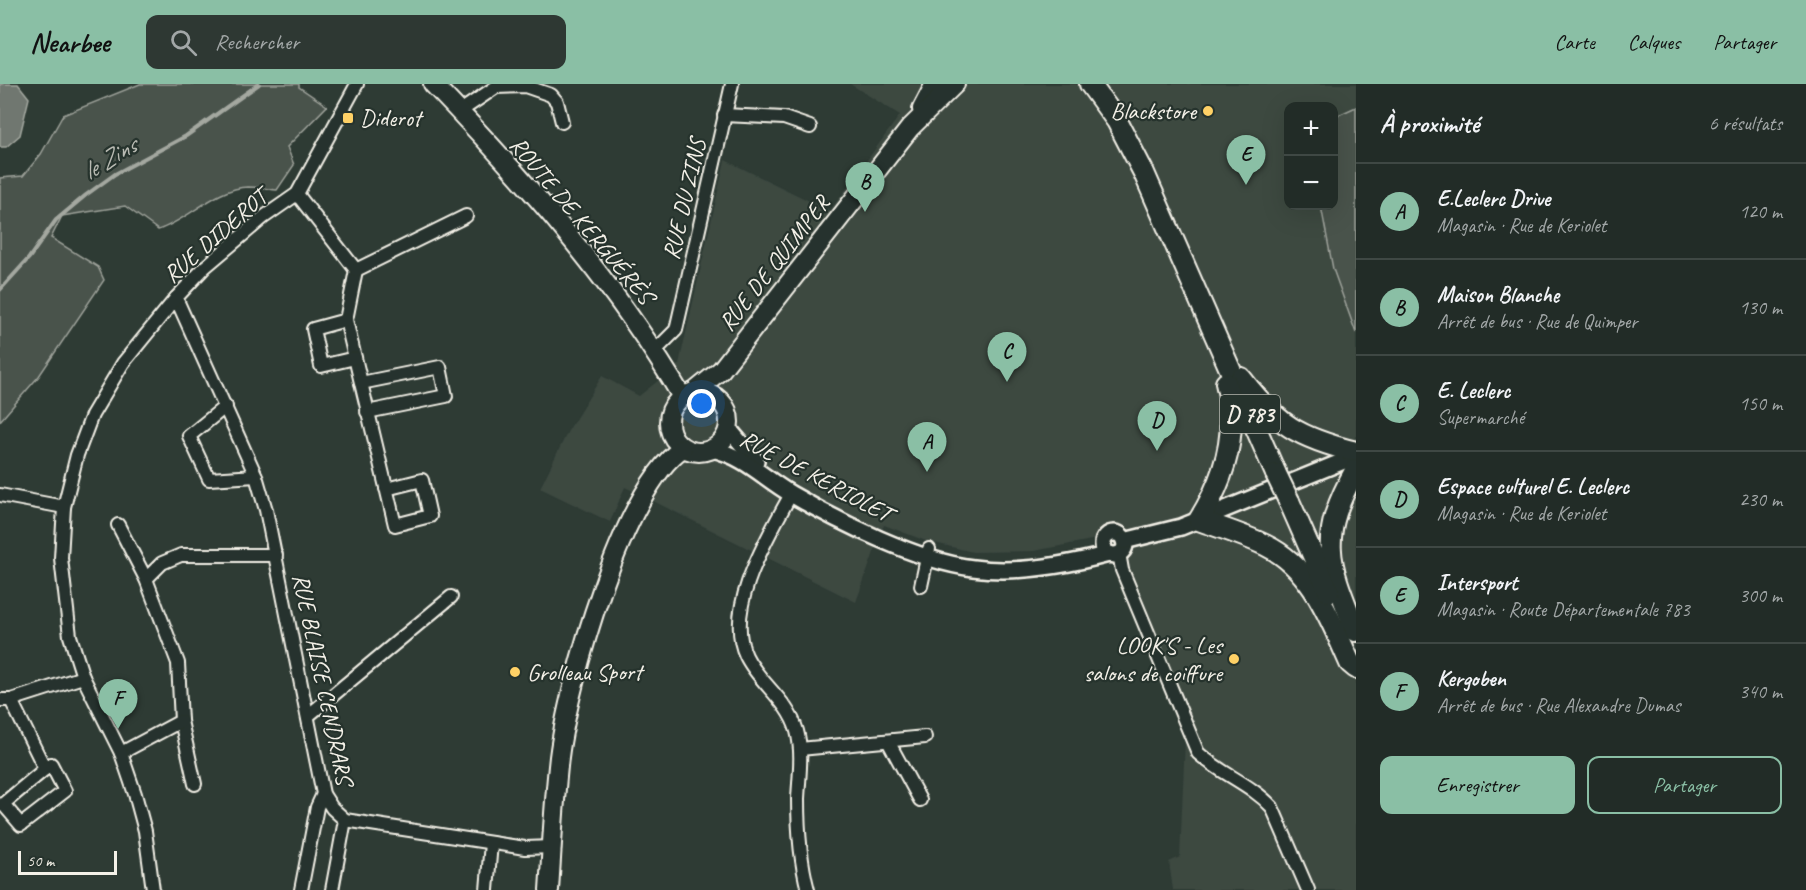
<!DOCTYPE html>
<html lang="fr">
<head>
<meta charset="utf-8">
<style>
  body { margin:0; font-family:Caveat,sans-serif; background:#2e3833; color:#f1f3f6 }
  .controls { position:absolute; right:18px; top:18px; display:grid; overflow:hidden; border-radius:12px; box-shadow:0 6px 24px #0002 }
  .controls button { width:54px; height:54px; display:grid; place-items:center; padding:0; border:0; border-bottom:2px solid #3f4844; background:#222c27; color:#f1f3f6; font:30px sans-serif }
  .scale { position:absolute; left:18px; bottom:15px; width:99px; box-sizing:border-box; padding-left:6px; border:3px solid #f4f1e8; border-top:0; font-size:16px; line-height:21px; white-space:nowrap; color:#f4f1e8; -webkit-text-stroke:4px #26332d; paint-order:stroke }
  .you { position:absolute; left:702px; top:320px; width:21px; height:21px; margin:-15px; border:4px solid #fff; border-radius:50%; background:#1a73e8; box-shadow:0 0 0 9px #1a73e833 }
  .badge { display:grid; place-items:center; width:39px; height:39px; border-radius:50%; background:#8abfa5; color:#111; font-size:20px; font-weight:700 }
  .pin { position:absolute; translate:-50% -50px; filter:drop-shadow(0 2px 3px #0008) }
  .pin::after { content:''; position:absolute; top:32px; width:21px; height:18px; background:inherit; clip-path:polygon(0 0,100% 0,50% 100%) }
  .list { margin:0; padding:0; list-style:none }
  h2 { display:flex; justify-content:space-between; align-items:center; height:78px; margin:0; padding:0 24px; font-size:26px }
  h2 small { font-size:20px; font-weight:400; color:#a2a7a7 }
  .list li { display:grid; grid-template-columns:39px 1fr auto; gap:18px; align-items:center; box-sizing:border-box; height:96px; padding:0 24px; border-top:2px solid #3f4844 }
  .list b { display:block; font-size:22px; white-space:nowrap }
  .list p { margin:0; font-size:20px; white-space:nowrap; color:#a2a7a7 }
  .list em { font-size:20px; font-style:normal; color:#a2a7a7 }
  .actions { display:flex; gap:12px; padding:18px 24px }
  .actions a { flex:1; padding:14px 0; border:2px solid #8abfa5; border-radius:12px; text-align:center; font-size:21px; color:#8abfa5 }
  .actions .main { background:#8abfa5; color:#111 }
  .icon { flex:none; width:33px; height:33px; fill:none; stroke:currentColor; stroke-width:2; stroke-linecap:round; stroke-linejoin:round }
  .map { position:relative; flex:none; width:1356px; height:806px; overflow:hidden }
  header { display:flex; align-items:center; gap:36px; box-sizing:border-box; height:84px; padding:0 30px; background:#8abfa5; color:#111 }
  header strong { font-size:28px }
  nav { display:flex; gap:33px; margin-inline-start:auto; font-size:21px }
  .search { width:420px; height:54px; background:#2e3833; display:flex; align-items:center; gap:15px; box-sizing:border-box; padding:0 21px; border-radius:12px; color:#a2a7a7; font-size:22px }
  main { display:flex }
  aside { flex:1; background:#222c27 }
  .map>svg:first-child { display:block }
</style>
</head>
<body>
<header>
<strong>Nearbee</strong>
<div class="search"><svg class="icon" aria-label="search" viewBox="0 0 24 24"><circle cx="10" cy="10" r="6"/><path d="M15 15l6 6"/></svg>Rechercher</div>
<nav><a>Carte</a><a>Calques</a><a>Partager</a></nav>
</header>
<main>
<div class="map">
<svg width="1356" height="806" viewBox="0 0 1356 806">
  <rect width="100%" height="100%" fill="#2e3b34"/>
  <filter id="ink" filterUnits="userSpaceOnUse"><feTurbulence type="fractalNoise" baseFrequency=".0167" numOctaves="2"/><feDisplacementMap in="SourceGraphic" scale="12" xChannelSelector="R" yChannelSelector="G"/><feConvolveMatrix kernelMatrix="1 2 1 2 8 2 1 2 1" color-interpolation-filters="sRGB"/></filter>
  <g filter="url(#ink)">
    <path fill="#3c4841" d="M 850,0 L 1356,0 L 1356,23 L 1334,33 L 1334,22 L 1288,22 L 1288,122 L 1321,122 L 1333,185 L 1356,249 L 1356,806 L 1173,806 L 1169,778 L 1180,773 L 1185,654 L 1102,454 L 1034,467 L 973,468 L 926,457 L 884,441 L 856,518 L 625,403 L 610,438 L 540,404 L 568,347 L 602,292 L 639,312 L 679,280 L 725,76 L 830,127 L 900,31 Z"/>
    <g fill="#48524c" stroke="#9ea29a" stroke-width="1.5">
      <path d="M 140,0 L 299,0 L 299,3 L 327,22 L 287,63 L 294,81 L 277,106 C 268,105 258,103 248,103 C 215,104 189,136 158,146 L 125,122 L 62,132 L 51,154 L 98,183 L 104,196 L 39,292 L 0,337 L 0,94 L 23,92 L 41,70 L 63,31 Z"/>
      <path d="M 1356,23 L 1356,249 L 1333,185 L 1321,122 L 1334,122 L 1334,33 Z"/>
    </g>
    <path fill="#6f7770" stroke="#a4a8a0" stroke-width="1.5" d="M 0,0 L 18,0 L 29,14 L 20,51 L 6,63 L 0,63 Z"/>
    <g fill="none" stroke-linecap="round" stroke-linejoin="round">
      <path stroke="#a4a8a0" stroke-width="4" d="M 0,206 L 29,174 L 56,136 L 86,111 L 115,90 L 186,52 L 259,0"/>
      <defs>
        <g id="minor">
          <path d="M 459,28 L 496,3 L 525,2 L 551,11 L 557,18 L 562,38"/>
          <path d="M 724,31 L 784,34 L 810,43"/>
          <path d="M 297,110 L 356,186"/>
          <path d="M 356,186 L 346,236 L 395,441 L 430,432 L 422,396 L 386,405"/>
          <path d="M 356,186 L 466,132"/>
          <path d="M 176,214 L 256,392 L 266,426 L 323,710 L 332,724 L 345,736 L 525,764 L 552,763"/>
          <path d="M 346,236 L 313,245 L 321,282 L 355,274"/>
          <path d="M 655,267 L 676,246 L 732,0"/>
          <path d="M 361,299 L 440,283 L 446,312 L 367,328"/>
          <path d="M 226,322 L 189,352 L 209,395 L 256,392"/>
          <path d="M 791,410 C 769,451 723,524 746,572 C 759,599 788,616 797,647 C 803,669 799,693 798,715 C 798,746 800,776 808,806"/>
          <path d="M 0,411 L 64,423"/>
          <path d="M 118,441 L 146,495 L 178,579 L 181,637 L 195,700"/>
          <path d="M 1119,469 L 1122,486 L 1198,669 C 1221,690 1251,700 1272,723 L 1308,806"/>
          <path d="M 146,495 L 162,479 L 181,471 L 276,471"/>
          <path d="M 921,502 L 929,465"/>
          <path d="M 0,616 L 11,616 L 83,593"/>
          <path d="M 11,616 L 45,685"/>
          <path d="M 309,631 L 451,513"/>
          <path d="M 888,657 L 920,716"/>
          <path d="M 800,665 L 925,653"/>
          <path d="M 121,669 L 181,637"/>
          <path d="M 51,680 L 65,707 L 21,741 L 3,720 Z"/>
          <path d="M 153,806 L 145,747 L 135,710 L 121,669 L 83,593 L 70,552 L 61,474 L 64,423 L 77,371 L 92,331 L 123,279 L 176,214 L 205,183 L 264,133 L 297,110 L 357,0"/>
          <path d="M 301,806 L 317,723 L 323,710"/>
          <path d="M 332,806 L 345,736"/>
          <path d="M 487,806 L 491,759"/>
        </g>
        <g id="tertiary">
          <path d="M 728,344 L 756,377"/>
          <path d="M 712,365 C 746,373 762,393 791,410 C 837,437 920,478 973,484 C 1016,490 1067,481 1109,470"/>
          <circle cx="1114" cy="460" r="11"/>
          <path d="M 1124,457 L 1181,443 L 1356,372"/>
        </g>
        <g id="secondary">
          <path d="M 433,0 C 525,96 614,197 682,313"/>
          <path d="M 922,25 L 935,0"/>
          <circle cx="699" cy="338" r="30"/>
          <path d="M 694,308 L 721,286 L 910,44 L 955,0"/>
          <path d="M 549,806 C 552,762 554,717 559,673 C 568,601 623,403 683,364"/>
        </g>
        <g id="primary">
          <path d="M 1090,0 L 1117,37 L 1144,89 L 1276,390"/>
          <path d="M 1241,294 C 1277,341 1299,354 1356,368"/>
          <path d="M 1226,299 C 1239,347 1225,394 1199,436 C 1221,444 1244,451 1265,461 C 1312,483 1330,535 1350,579 L 1356,584"/>
          <path d="M 1356,385 C 1317,455 1328,477 1356,547"/>
          <path d="M 1289,417 L 1329,508"/>
        </g>
      </defs>
      <use href="#minor" stroke="#f4f1e8" stroke-width="16"/>
      <use href="#tertiary" stroke="#f4f1e8" stroke-width="20"/>
      <use href="#secondary" stroke="#f4f1e8" stroke-width="22"/>
      <use href="#primary" stroke="#f4f1e8" stroke-width="24"/>
      <use href="#minor" stroke="#26332d" stroke-width="12"/>
      <use href="#tertiary" stroke="#26332d" stroke-width="15"/>
      <use href="#secondary" stroke="#26332d" stroke-width="18"/>
      <use href="#primary" stroke="#26332d" stroke-width="20"/>
      <defs>
        <path id="primary-bridge" d="M 1276,390 L 1289,417"/>
      </defs>
      <use href="#primary-bridge" stroke="#f4f1e8" stroke-width="24" stroke-linecap="butt"/>
      <use href="#primary-bridge" stroke="#26332d" stroke-width="20"/>
    </g>
  </g>
  <g fill="#ffd166" stroke="#26332d" stroke-width="2">
    <circle cx="1208" cy="27" r="6"/>
    <rect x="342" y="28" width="12" height="12" rx="3"/>
    <circle cx="1234" cy="575" r="6"/>
    <circle cx="515" cy="588" r="6"/>
  </g>
  <g text-anchor="middle" stroke-width="4.5" stroke-linejoin="round" paint-order="stroke">
    <rect fill="#26332d" stroke="#b6b8b0" stroke-width="1.5" x="1220" y="311" width="60" height="38" rx="4.5"/>
    <g font-size="22" font-weight="bold" fill="#f4f1e8">
      <text x="1250" y="338">D 783</text>
    </g>
    <g font-size="24" fill="#f4f1e8" stroke="#26332d" text-anchor="end">
      <text x="1196" y="35">Blackstore</text>
      <text x="360" y="42" text-anchor="start">Diderot</text>
      <text x="1222" y="569">LOOK'S - Les<tspan x="1222" dy="28">salons de coiffure</tspan></text>
      <text x="527" y="596" text-anchor="start">Grolleau Sport</text>
    </g>
    <g font-size="24" fill="#f4f1e8" stroke="#26332d">
      <text transform="translate(684 115) rotate(-77)" y="8">RUE DU ZINS</text>
      <text transform="translate(582 136) rotate(50)" y="8">ROUTE DE KERGUÉRÈS</text>
      <text transform="translate(215 152) rotate(-41)" y="8">RUE DIDEROT</text>
      <text transform="translate(774 179) rotate(-52)" y="8">RUE DE QUIMPER</text>
      <text transform="translate(816 392) rotate(28)" y="8">RUE DE KERIOLET</text>
      <text transform="translate(323 595) rotate(78)" y="8">RUE BLAISE CENDRARS</text>
    </g>
    <g font-size="26" font-style="italic" fill="#b8bab2" stroke="#26332d">
      <text transform="translate(109 74) rotate(-32)" y="9">le Zins</text>
    </g>
  </g>
</svg>
<div class="controls">
<button>+</button>
<button>−</button>
</div>
<div class="scale">50 m</div>
<div class="you"></div>
<div class="pin badge" style="left:927px;top:388px">A</div>
<div class="pin badge" style="left:865px;top:128px">B</div>
<div class="pin badge" style="left:1007px;top:298px">C</div>
<div class="pin badge" style="left:1157px;top:367px">D</div>
<div class="pin badge" style="left:1246px;top:101px">E</div>
<div class="pin badge" style="left:118px;top:645px">F</div>
</div>
<aside>
<h2>À proximité<small>6 résultats</small></h2>
<ul class="list">
<li><span class="badge">A</span><div><b>E.Leclerc Drive</b><p>Magasin · Rue de Keriolet</p></div><em>120 m</em></li>
<li><span class="badge">B</span><div><b>Maison Blanche</b><p>Arrêt de bus · Rue de Quimper</p></div><em>130 m</em></li>
<li><span class="badge">C</span><div><b>E. Leclerc</b><p>Supermarché</p></div><em>150 m</em></li>
<li><span class="badge">D</span><div><b>Espace culturel E. Leclerc</b><p>Magasin · Rue de Keriolet</p></div><em>230 m</em></li>
<li><span class="badge">E</span><div><b>Intersport</b><p>Magasin · Route Départementale 783</p></div><em>300 m</em></li>
<li><span class="badge">F</span><div><b>Kergoben</b><p>Arrêt de bus · Rue Alexandre Dumas</p></div><em>340 m</em></li>
</ul>
<div class="actions"><a class="main">Enregistrer</a><a>Partager</a></div>
</aside>
</main>
</body>
</html>
